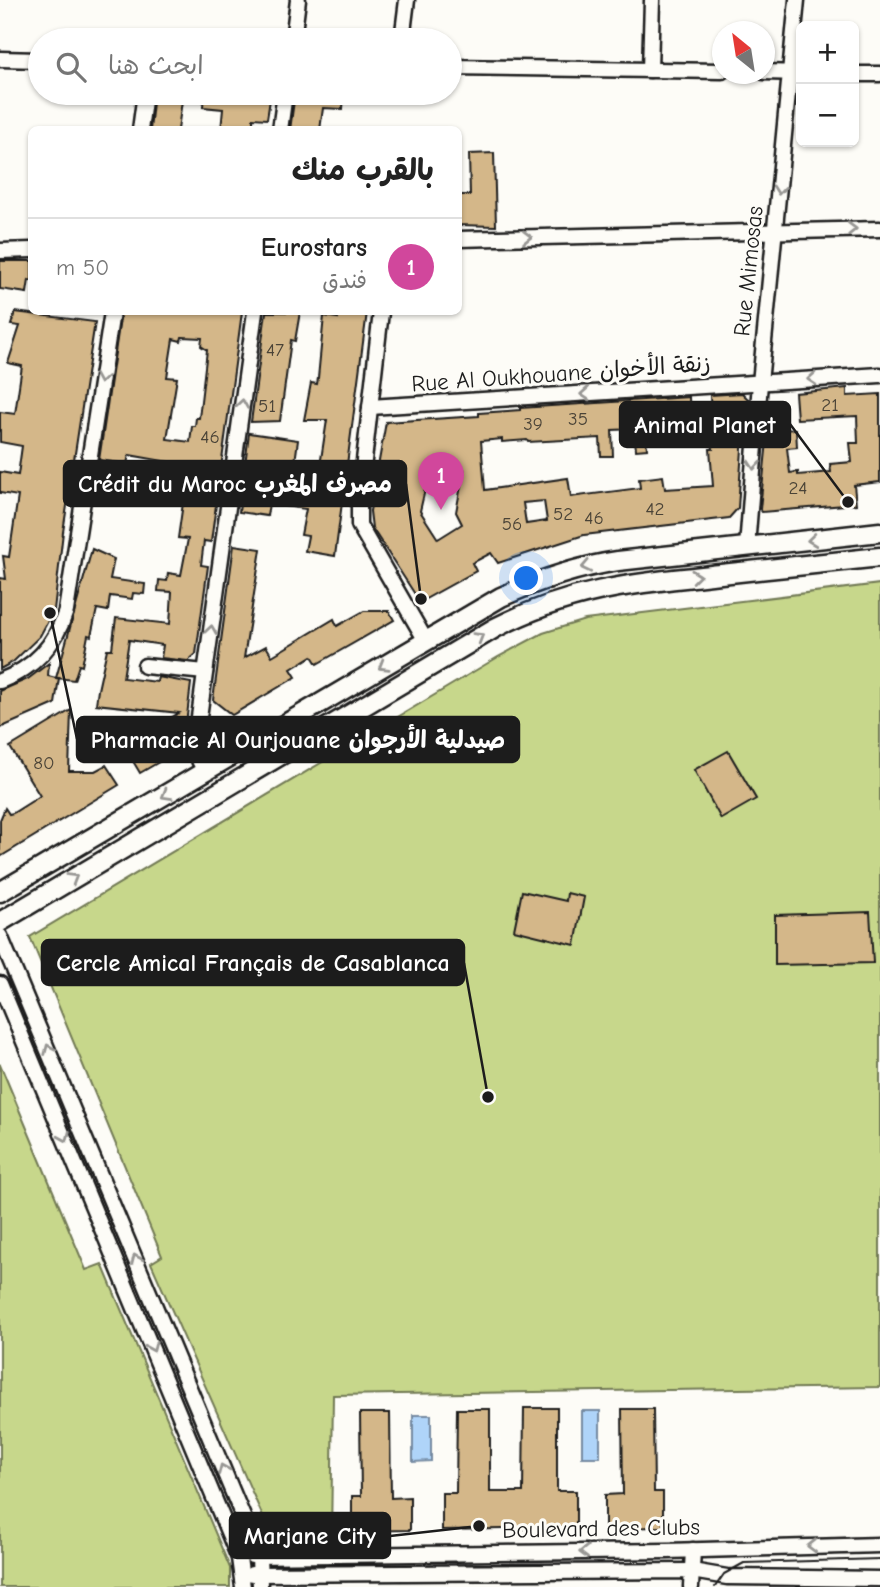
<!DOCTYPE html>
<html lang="ar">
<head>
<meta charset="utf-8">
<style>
  body { margin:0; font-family:"Comic Neue","Playpen Sans Arabic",sans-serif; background:#f2f2f2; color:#222; direction:rtl }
  .controls { position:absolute; right:21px; top:21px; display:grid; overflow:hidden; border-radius:10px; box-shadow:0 2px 5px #0004 }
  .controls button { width:63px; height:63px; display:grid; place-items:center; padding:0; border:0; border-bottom:2px solid #e0e0e0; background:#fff; color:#222; font:35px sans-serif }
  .compass { position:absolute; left:712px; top:21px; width:63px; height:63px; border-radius:50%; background:#fff; box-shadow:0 2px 5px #0004; rotate:330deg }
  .you { position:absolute; left:527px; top:579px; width:24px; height:24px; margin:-18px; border:5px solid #fff; border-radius:50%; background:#1a73e8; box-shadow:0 0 0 10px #1a73e833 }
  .badge { display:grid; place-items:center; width:46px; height:46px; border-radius:50%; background:#111827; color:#fff; font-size:23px; font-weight:700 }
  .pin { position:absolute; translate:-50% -58px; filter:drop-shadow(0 2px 4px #0008) }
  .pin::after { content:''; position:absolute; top:37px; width:24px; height:21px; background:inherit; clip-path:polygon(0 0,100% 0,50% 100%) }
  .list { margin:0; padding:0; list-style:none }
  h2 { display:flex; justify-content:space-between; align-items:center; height:91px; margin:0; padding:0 28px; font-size:30px }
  h2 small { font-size:23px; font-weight:400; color:#767676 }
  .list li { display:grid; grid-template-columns:46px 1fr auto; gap:21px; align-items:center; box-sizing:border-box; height:98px; padding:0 28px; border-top:2px solid #e0e0e0 }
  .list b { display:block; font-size:26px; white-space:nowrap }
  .list p { margin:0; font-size:23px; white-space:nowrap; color:#767676 }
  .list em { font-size:23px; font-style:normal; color:#767676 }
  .icon { flex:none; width:38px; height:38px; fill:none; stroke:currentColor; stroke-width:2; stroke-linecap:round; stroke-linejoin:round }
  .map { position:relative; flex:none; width:880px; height:1587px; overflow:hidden; direction:ltr }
  .search { position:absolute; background:#fff; box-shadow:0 2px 5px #0004; left:28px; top:28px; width:434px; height:77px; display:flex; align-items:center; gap:18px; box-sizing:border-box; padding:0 24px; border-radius:38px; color:#767676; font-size:26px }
  .panel { position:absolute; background:#fff; box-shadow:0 2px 5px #0004; left:28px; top:126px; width:434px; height:189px; border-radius:10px; direction:rtl }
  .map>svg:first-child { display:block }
</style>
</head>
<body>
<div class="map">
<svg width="880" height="1587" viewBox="0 0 880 1587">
  <rect width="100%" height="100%" fill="#fdfcf7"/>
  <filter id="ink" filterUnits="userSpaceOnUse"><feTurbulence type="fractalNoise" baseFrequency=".0143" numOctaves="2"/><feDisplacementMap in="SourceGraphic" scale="14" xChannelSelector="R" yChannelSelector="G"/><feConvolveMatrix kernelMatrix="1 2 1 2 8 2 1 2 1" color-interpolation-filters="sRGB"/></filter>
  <g filter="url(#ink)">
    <g fill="#c7d78b" stroke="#727a54" stroke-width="2">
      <path d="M 880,584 L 880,1387 L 333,1395 L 331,1540 L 281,1540 L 271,1535 L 151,1263 L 162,1256 L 30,937 L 498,657 L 543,633 L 585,620 Z"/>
      <path d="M 0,1064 L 86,1270 L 102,1264 L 230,1568 L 230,1587 L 0,1587 Z"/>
    </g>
    <g fill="#afd4f9" stroke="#748aa1" stroke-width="2">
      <rect x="582" y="1411" width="18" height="46"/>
      <path d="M 413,1415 L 431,1415 L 431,1461 L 413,1462 Z"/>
    </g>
    <g fill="#d4b789" stroke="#1c1c1c" stroke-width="2" fill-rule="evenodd">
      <path d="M 154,93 L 183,93 L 178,130 L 150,130 Z"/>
      <path d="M 204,93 L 271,93 L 267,119 L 253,118 L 253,130 L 221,130 L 223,109 L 203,107 Z"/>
      <path d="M 295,93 L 344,93 L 343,109 L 323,108 L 320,130 L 290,130 Z"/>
      <path d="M 494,153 L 496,226 L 458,225 L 458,195 L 470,195 L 469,154 Z"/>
      <path d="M 0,261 L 32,261 L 32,281 L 29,280 L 27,293 L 0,289 Z"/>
      <path d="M 15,312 L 95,322 L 63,532 L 54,610 L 40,636 L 13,662 L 0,669 L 0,578 L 6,579 L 3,556 L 9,557 L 18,496 L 0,493 L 0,472 L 18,475 L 22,446 L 0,442 L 0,412 L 15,414 L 22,366 L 8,363 L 20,326 L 11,325 Z"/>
      <path d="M 121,312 L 242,312 L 211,542 L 204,541 L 201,565 L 208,566 L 196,654 L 188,661 L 161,658 L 163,645 L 129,640 L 123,678 L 157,682 L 158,677 L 191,683 L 185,732 L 171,755 L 140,773 L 124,746 L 146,733 L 154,746 L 162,723 L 179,713 L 96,704 L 98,690 L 107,649 L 112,649 L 116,618 L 170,624 L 172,592 L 158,591 L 159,580 L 167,581 L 168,573 L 181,575 L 188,539 L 178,538 L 186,482 L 172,481 L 175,463 L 129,455 L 127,464 L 99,460 ZM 182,337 L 202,338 L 201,346 L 207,350 L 199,418 L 196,418 L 195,426 L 192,426 L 190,442 L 167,439 L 177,378 L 167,377 L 173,339 L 181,341 Z"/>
      <path d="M 266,312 L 300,312 L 295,341 L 291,340 L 280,421 L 251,422 Z"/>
      <path d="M 339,312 L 367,312 L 335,556 L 305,551 L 308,536 L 301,535 L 306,509 L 269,504 L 267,516 L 239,512 L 249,433 L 298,440 L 295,462 L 320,466 L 327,420 L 304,420 L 311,383 L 317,384 L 318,378 L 324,316 L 338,318 Z"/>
      <path d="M 847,388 L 847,396 L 880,394 L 880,482 L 854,485 L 856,504 L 762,512 L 760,509 L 768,431 L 796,429 L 797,447 L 787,448 L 790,473 L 798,472 L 798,475 L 831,472 L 830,464 L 852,462 L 850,443 L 858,443 L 857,416 L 797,419 L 795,393 Z"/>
      <path d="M 742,393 L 749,400 L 748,416 L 745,417 L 743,434 L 738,508 L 729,518 L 584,535 L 498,563 L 491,553 L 472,563 L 476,571 L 420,602 L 372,528 L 370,511 L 386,422 L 479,416 L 479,413 L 520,410 L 520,408 L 689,397 L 690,424 L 679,425 L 680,441 L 669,442 L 668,426 L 645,428 L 647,449 L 636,450 L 634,429 L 612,430 L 613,456 L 601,456 L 600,438 L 528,442 L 527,440 L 502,442 L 502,439 L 481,441 L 485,490 L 568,478 L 571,497 L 640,488 L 639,479 L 663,476 L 665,489 L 713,486 L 710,449 L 713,449 L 712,442 L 717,441 L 715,418 L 711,418 L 710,395 ZM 464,470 L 456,512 L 462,524 L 438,539 L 420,511 L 429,472 ZM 544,501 L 547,521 L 526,524 L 523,503 Z"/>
      <path d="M 234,545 L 261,549 L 244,658 L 266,646 L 272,656 L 334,619 L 337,626 L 364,611 L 389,611 L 394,620 L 317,664 L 312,656 L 291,669 L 296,677 L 232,715 L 213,700 Z"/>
      <path d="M 92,549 L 114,559 L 110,579 L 145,584 L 144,594 L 133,593 L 132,599 L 110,596 L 108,611 L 97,609 L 91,636 L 88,635 L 82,666 L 79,665 L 74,680 L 56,678 L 59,678 L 55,704 L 0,728 L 0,691 L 28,679 L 49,663 L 48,676 L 56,678 Z"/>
      <path d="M 71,710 L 69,771 L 95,771 L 106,765 L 119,785 L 0,857 L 0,820 L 5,808 L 9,814 L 13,813 L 40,796 L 10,747 Z"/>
      <path d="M 728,751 L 756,799 L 721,819 L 694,770 Z"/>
      <path d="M 522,891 L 566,901 L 567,893 L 584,897 L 575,945 L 514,930 Z"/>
      <path d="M 870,912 L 873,963 L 775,965 L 775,915 Z"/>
      <path d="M 524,1408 L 557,1408 L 557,1491 L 576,1491 L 576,1528 L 442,1530 L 442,1493 L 456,1493 L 457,1409 L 490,1409 L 490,1492 L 523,1492 Z"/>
      <path d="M 622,1409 L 653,1409 L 654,1492 L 663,1492 L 663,1527 L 605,1528 L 605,1495 L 623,1494 Z"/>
      <path d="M 360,1413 L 390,1413 L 391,1498 L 410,1497 L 410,1530 L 352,1531 L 352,1496 L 361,1496 Z"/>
    </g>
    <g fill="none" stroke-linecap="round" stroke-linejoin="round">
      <defs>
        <g id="minor">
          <path d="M 293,40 L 298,0"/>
          <path d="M 402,40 L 407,0"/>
          <path d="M 0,59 L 40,60"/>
          <path d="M 450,67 L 722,71"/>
          <path d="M 650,70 L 652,0"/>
          <path d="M 764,72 L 801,73"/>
          <path d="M 854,74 L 880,74"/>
          <path d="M 140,130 L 145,93"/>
          <path d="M 280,130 L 285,93"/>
          <path d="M 458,239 L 880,229"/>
          <path d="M 0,251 L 32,250"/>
          <path d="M 381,312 L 359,504 L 359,525 L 426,641"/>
          <path d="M 370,407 L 880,375"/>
          <path d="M 747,547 L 760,383 L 797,0"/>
          <path d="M 145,666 L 205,672"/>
          <path d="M 0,681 C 34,668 55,646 66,611 L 112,312"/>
          <path d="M 205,772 L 197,756 L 195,746 L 255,312"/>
          <path d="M 0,936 L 259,1555 L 260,1587"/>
          <path d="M 0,984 L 239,1558 L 243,1587"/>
          <path d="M 252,1556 L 667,1551 L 880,1545"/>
          <path d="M 252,1574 L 692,1571 L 727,1577 L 880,1579"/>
          <path d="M 691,1587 L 693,1550"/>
        </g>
        <g id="major">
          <path d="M 0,892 L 501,597 C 539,580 577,567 618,561 L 880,532"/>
          <path d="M 0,922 L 495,628 C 572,588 637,583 721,574 C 774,568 827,563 880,557"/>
        </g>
      </defs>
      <use href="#minor" stroke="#1c1c1c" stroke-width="19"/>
      <use href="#major" stroke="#1c1c1c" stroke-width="23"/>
      <use href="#minor" stroke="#fdfcf7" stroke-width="14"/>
      <use href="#major" stroke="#fdfcf7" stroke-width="18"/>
      <path stroke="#1c1c1c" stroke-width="2" d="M 715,1587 L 724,1574 L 744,1563 L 880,1559"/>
    </g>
    <defs><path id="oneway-chevron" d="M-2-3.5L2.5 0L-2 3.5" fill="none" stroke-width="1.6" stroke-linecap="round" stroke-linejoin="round" transform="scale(1.75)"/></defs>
    <g stroke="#989794">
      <use href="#oneway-chevron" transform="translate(779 190) rotate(96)"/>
      <use href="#oneway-chevron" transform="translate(852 229) rotate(-1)"/>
      <use href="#oneway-chevron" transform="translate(527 237) rotate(-1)"/>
      <use href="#oneway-chevron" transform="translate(101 379) rotate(99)"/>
      <use href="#oneway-chevron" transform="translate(812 379) rotate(176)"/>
      <use href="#oneway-chevron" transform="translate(585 394) rotate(176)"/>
      <use href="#oneway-chevron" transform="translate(242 404) rotate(-82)"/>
      <use href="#oneway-chevron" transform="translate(754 465) rotate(95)"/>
      <use href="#oneway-chevron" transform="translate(812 540) rotate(174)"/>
      <use href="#oneway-chevron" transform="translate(586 567) rotate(168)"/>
      <use href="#oneway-chevron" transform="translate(696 576) rotate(-6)"/>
      <use href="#oneway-chevron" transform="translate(211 630) rotate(-82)"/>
      <use href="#oneway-chevron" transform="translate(479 637) rotate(-31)"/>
      <use href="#oneway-chevron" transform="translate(383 666) rotate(149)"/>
      <use href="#oneway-chevron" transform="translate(166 795) rotate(150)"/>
      <use href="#oneway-chevron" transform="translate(73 878) rotate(-31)"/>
      <use href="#oneway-chevron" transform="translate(49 1049) rotate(-113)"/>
      <use href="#oneway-chevron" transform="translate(65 1137) rotate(67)"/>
      <use href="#oneway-chevron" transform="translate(136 1259) rotate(-113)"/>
      <use href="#oneway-chevron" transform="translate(152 1347) rotate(67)"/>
      <use href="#oneway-chevron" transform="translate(223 1469) rotate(-113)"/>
      <use href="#oneway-chevron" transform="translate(812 1546) rotate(179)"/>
      <use href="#oneway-chevron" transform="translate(584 1552) rotate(179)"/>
    </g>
  </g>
  <g text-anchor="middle" stroke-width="6" stroke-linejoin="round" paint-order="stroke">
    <g font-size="19" fill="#4a4337">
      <text x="275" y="356">47</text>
      <text x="830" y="411">21</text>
      <text x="267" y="412">51</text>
      <text x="578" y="425">35</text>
      <text x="533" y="430">39</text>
      <text x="210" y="443">46</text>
      <text x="798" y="494">24</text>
      <text x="655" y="515">42</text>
      <text x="563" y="520">52</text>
      <text x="594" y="524">46</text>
      <text x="512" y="530">56</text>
      <text x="44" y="769">80</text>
    </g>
    <g font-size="23" fill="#1c1c1c" stroke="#fdfcf7">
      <text transform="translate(748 271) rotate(-84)" y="8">Rue Mimosas</text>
      <text transform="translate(561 373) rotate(-4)" y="8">Rue Al Oukhouane زنقة الأخوان</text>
      <text transform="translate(601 1528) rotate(-1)" y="8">Boulevard des Clubs</text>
    </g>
  </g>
  <path fill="none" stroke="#1c1c1c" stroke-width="2.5" d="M848 502L790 424M421 599L406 484M50 613L77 739M488 1097L464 963M479 1526L390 1536"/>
  <g fill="#1c1c1c" stroke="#fdfcf7" stroke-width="2.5">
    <circle cx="848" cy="502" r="7"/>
    <circle cx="421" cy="599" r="7"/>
    <circle cx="50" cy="613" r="7"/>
    <circle cx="488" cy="1097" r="7"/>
    <circle cx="479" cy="1526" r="7"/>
  </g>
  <g fill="#1c1c1c" stroke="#1c1c1c" stroke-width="2.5">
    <rect x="620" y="402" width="170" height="45" rx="7"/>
    <rect x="64" y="461" width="342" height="45" rx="7"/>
    <rect x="77" y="717" width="442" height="45" rx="7"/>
    <rect x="42" y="940" width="422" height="45" rx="7"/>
    <rect x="230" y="1513" width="160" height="45" rx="7"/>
  </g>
  <g font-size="24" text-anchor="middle" font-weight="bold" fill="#fff">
    <text x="705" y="433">Animal Planet</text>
    <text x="235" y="492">Crédit du Maroc مصرف المغرب</text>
    <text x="298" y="748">Pharmacie Al Ourjouane صيدلية الأرجوان</text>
    <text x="253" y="971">Cercle Amical Français de Casablanca</text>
    <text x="310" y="1544">Marjane City</text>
  </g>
</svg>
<div class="controls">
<button>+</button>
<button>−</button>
</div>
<svg class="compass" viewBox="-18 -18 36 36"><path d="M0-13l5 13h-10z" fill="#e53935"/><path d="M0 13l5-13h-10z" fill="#767676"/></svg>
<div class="you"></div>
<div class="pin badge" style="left:441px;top:510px;background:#d1479c">1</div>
<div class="search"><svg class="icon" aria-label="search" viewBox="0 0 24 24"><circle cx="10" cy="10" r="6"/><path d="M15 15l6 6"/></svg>ابحث هنا</div>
<section class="panel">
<h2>بالقرب منك<small></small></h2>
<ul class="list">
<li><span class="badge" style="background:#d1479c">1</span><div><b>Eurostars</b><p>فندق</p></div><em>50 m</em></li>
</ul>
</section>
</div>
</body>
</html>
